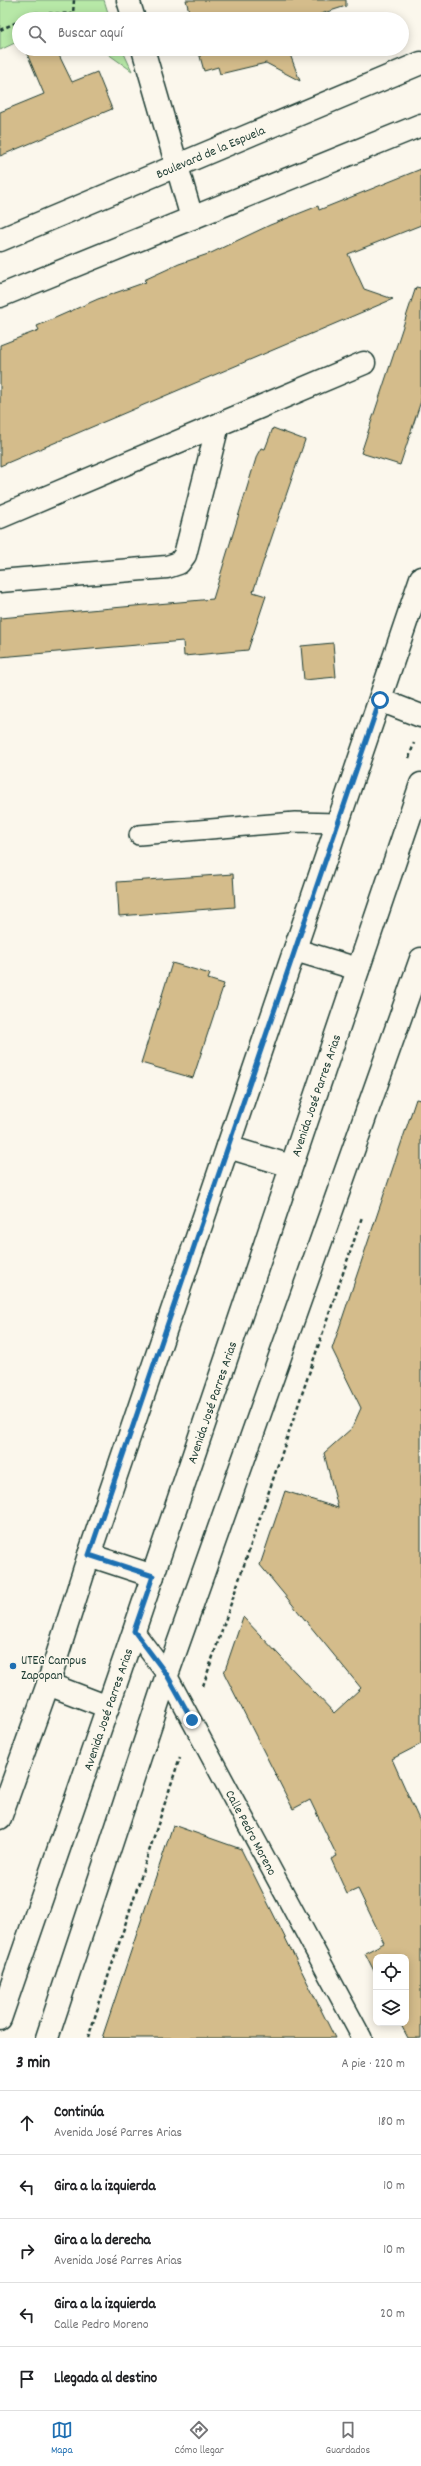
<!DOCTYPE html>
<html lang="es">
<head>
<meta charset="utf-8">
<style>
  body { margin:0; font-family:Dekko,sans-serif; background:#f2f2f2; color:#202124 }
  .controls { position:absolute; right:12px; bottom:12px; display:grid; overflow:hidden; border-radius:8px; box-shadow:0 2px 10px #0003 }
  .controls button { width:36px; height:36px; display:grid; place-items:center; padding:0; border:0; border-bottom:1px solid #e0e0e0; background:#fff; color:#202124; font:20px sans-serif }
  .stop { position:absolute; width:12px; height:12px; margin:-9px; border:3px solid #1f6fb2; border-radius:50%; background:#fff }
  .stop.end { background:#1f6fb2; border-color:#fff; box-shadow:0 1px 4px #0008 }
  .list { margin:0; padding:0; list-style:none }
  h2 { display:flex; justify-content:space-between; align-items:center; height:52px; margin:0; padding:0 16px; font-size:17px }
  h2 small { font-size:13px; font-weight:400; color:#757577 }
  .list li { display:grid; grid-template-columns:26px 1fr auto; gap:12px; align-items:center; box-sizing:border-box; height:64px; padding:0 16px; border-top:1px solid #e0e0e0 }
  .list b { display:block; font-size:15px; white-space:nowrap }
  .list p { margin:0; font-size:13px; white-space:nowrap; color:#757577 }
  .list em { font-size:13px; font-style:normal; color:#757577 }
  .icon { flex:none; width:22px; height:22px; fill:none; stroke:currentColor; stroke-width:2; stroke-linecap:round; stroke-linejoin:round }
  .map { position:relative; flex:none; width:421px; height:2038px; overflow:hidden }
  .search { position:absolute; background:#fff; box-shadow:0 2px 10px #0003; left:12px; right:12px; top:12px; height:44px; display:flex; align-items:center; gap:10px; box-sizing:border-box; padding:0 14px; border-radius:22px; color:#757577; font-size:15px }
  .sheet { height:372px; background:#fff }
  nav { display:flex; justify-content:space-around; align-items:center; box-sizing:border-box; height:56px; border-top:1px solid #e0e0e0; background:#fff; font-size:11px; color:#757577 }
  nav a { display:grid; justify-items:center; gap:2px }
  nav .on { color:#1f6fb2 }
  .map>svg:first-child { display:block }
</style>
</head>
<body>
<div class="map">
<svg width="421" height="2038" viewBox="0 0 421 2038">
  <rect width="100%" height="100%" fill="#fbf7ec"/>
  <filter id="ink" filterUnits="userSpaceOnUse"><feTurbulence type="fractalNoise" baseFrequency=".025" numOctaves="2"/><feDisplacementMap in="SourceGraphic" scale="8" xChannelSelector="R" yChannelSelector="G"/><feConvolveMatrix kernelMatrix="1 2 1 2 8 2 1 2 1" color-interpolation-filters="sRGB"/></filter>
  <g filter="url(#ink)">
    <g fill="#b7e8a7" stroke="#6b926e">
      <path d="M 0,0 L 104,0 L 110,19 L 19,19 L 19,41 L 0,50 Z"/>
      <path d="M 101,49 L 122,49 L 132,71 Z"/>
    </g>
    <g fill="#d4bc8b" stroke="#1f3d34">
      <path d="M 186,0 L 346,0 L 346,6 L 305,19 L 191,19 Z"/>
      <path d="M 25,49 L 56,49 L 72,82 L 97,72 L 112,109 L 0,156 L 0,112 L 44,94 Z"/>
      <path d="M 198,49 L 288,49 L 300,81 L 266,63 L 220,74 L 218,67 L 204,71 Z"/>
      <path d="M 421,169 L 421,225 L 348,254 L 364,289 L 393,299 L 0,466 L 0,345 L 39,330 L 37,326 L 98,299 L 146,282 L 144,280 L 179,264 L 211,253 L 270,225 L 318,206 L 319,210 Z"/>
      <path d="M 416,287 L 421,288 L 421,401 L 400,465 L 361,453 Z"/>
      <path d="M 273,428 L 305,440 L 253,592 L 266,596 L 248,650 L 184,656 L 183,641 L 0,657 L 0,618 L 213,599 L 257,455 L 261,448 L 265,449 Z"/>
      <path d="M 333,643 L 336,677 L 304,680 L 301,646 Z"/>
      <path d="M 233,874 L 235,907 L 119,916 L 117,882 Z"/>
      <path d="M 172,963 L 210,974 L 208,979 L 224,984 L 193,1078 L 141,1063 Z"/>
      <path d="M 416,1099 L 421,1100 L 421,1744 L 392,1759 L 421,1824 L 421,2038 L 408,2038 L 400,2023 L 406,2023 L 406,1957 L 376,1957 L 376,1975 L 365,1953 L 384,1943 L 358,1889 L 347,1894 L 331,1859 L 337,1856 L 310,1800 L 293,1809 L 224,1673 L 243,1617 L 334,1713 L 361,1688 L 260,1565 L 285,1491 L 338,1508 L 324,1453 L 352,1428 L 361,1408 L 332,1349 Z"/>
      <path d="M 173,1825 L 241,1849 L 335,2038 L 102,2038 Z"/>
    </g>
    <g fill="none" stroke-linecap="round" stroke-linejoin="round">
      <defs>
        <g id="lane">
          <path d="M 139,835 L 295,822 L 338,823"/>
          <path d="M 134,1631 L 167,1675 L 362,2038"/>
        </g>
        <g id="street">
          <path d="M 128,0 L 134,19"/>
          <path d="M 143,49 L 192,218"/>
          <path d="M 0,240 L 421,63"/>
          <path d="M 0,296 L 421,125"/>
          <path d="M 0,517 L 364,363"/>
          <path d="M 0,581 L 167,567 L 179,563 L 185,555 L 218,425"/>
          <path d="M 380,700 L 421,716"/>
          <path d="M 295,950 L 358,969"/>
          <path d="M 228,1147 L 291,1166"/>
          <path d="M 89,1555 L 153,1576"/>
          <path d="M 48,1684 L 108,1707"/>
          <path d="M 0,1818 L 48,1684 L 89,1555 L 421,578"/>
        </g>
        <g id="secondary">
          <path d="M 0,2019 L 134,1631 L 421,784"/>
          <path d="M 47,2038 L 167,1675 L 421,959"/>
        </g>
      </defs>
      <use href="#lane" stroke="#1f3d34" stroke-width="22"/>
      <use href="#street" stroke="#1f3d34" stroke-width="25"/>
      <use href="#secondary" stroke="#1f3d34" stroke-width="25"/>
      <g stroke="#1f3d34" stroke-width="2.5" stroke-dasharray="4 3" stroke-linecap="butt">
        <path d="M 74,0 L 73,14 L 78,19"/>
        <path d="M 22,19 L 34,13 L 73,14"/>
        <path d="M 0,30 L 19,21"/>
        <path d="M 110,49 L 115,54"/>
        <path d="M 409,758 L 414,743"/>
        <path d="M 203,1686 L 362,1217"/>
        <path d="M 88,2038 L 180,1757"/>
      </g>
      <use href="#lane" stroke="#fbf7ec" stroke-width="19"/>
      <use href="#street" stroke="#fbf7ec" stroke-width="22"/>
      <use href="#secondary" stroke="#fbf7ec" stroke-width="22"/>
    </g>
  </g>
  <g fill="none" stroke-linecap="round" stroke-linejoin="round" filter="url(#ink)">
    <path stroke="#1f6fb2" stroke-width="5" d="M 192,1720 L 167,1675 L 134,1631 L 153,1576 L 89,1555 L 380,700"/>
  </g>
  <circle fill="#1f6fb2" stroke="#fbf7ec" stroke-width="1.5" cx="13" cy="1666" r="4"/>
  <g text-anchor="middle" stroke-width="3" stroke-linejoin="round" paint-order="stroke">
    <g font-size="13" fill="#1f3d34" stroke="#fbf7ec">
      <text transform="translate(210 151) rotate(-23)" y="5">Boulevard de la Espuela</text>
      <text transform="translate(315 1095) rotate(-71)" y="5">Avenida José Parres Arias</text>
      <text transform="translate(211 1402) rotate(-71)" y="5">Avenida José Parres Arias</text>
      <text transform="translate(107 1709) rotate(-71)" y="5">Avenida José Parres Arias</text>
      <text transform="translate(252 1832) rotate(62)" y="5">Calle Pedro Moreno</text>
    </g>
    <g font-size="13" fill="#1f3d34" stroke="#fbf7ec" text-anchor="start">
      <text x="21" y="1664">UTEG Campus<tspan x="21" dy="15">Zapopan</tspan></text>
    </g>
  </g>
</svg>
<div class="controls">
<button><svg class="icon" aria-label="locate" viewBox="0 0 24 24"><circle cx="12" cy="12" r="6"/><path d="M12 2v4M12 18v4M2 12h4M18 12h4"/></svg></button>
<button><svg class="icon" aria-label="layers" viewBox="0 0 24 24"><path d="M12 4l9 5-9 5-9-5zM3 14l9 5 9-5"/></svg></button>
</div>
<div class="stop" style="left:380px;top:700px"></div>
<div class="stop end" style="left:192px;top:1720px"></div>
<div class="search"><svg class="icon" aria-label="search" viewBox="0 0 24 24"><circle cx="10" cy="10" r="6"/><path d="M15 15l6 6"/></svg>Buscar aquí</div>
</div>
<section class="sheet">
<h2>3 min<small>A pie · 220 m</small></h2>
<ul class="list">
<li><svg class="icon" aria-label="ahead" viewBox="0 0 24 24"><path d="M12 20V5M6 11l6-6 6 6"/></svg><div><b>Continúa</b><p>Avenida José Parres Arias</p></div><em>180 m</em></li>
<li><svg class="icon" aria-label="left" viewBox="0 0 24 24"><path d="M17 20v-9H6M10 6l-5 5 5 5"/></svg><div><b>Gira a la izquierda</b></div><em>10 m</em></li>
<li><svg class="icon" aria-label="right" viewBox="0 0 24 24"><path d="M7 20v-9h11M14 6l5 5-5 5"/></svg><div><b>Gira a la derecha</b><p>Avenida José Parres Arias</p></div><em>10 m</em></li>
<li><svg class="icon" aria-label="left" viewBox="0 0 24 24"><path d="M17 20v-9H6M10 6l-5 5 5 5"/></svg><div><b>Gira a la izquierda</b><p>Calle Pedro Moreno</p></div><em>20 m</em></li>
<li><svg class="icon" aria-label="arrive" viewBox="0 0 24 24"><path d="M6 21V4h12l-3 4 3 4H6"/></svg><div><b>Llegada al destino</b></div></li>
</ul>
</section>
<nav>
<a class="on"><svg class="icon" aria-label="map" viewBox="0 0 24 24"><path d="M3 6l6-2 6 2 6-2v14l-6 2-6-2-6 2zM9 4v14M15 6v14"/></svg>Mapa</a>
<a><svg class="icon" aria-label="directions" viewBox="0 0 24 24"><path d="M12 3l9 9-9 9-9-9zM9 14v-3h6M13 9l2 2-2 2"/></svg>Cómo llegar</a>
<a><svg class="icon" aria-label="saved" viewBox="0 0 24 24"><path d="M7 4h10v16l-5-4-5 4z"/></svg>Guardados</a>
</nav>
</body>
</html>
